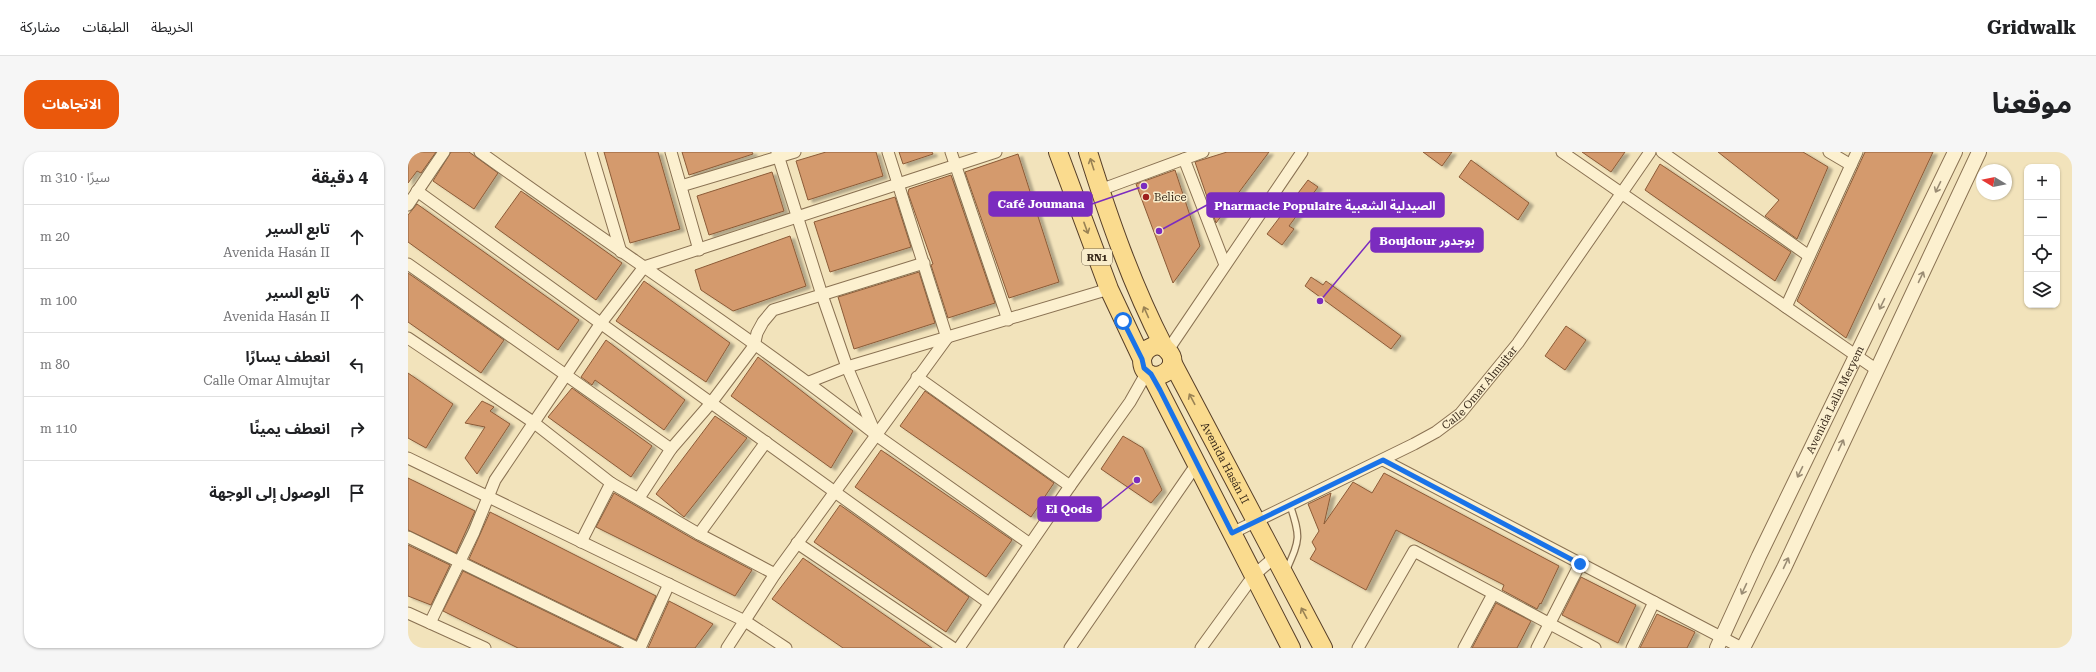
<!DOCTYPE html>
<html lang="ar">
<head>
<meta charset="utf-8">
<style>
  body { margin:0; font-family:"Roboto Serif","Noto Sans Arabic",serif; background:#f6f6f6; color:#202124; direction:rtl }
  .controls { position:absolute; right:12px; top:12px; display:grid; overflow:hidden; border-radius:8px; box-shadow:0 1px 3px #0004 }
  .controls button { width:36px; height:36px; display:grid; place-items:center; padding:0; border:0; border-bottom:1px solid #e0e0e0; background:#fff; color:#202124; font:20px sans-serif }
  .compass { position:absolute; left:1568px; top:12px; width:36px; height:36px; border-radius:50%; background:#fff; box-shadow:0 1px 3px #0004; rotate:280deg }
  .stop { position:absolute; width:12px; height:12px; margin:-9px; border:3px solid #1a73e8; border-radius:50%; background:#fff }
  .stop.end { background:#1a73e8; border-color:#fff; box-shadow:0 1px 4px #0008 }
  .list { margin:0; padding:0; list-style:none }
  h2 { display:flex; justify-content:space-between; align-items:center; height:52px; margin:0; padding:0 16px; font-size:17px }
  h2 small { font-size:13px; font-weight:400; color:#757577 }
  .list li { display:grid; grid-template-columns:26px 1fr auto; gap:12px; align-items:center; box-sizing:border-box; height:64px; padding:0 16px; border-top:1px solid #e0e0e0 }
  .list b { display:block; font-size:15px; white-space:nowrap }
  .list p { margin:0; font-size:13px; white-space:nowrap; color:#757577 }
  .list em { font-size:13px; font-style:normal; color:#757577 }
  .icon { flex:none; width:22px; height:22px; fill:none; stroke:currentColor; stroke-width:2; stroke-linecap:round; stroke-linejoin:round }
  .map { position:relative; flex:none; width:1664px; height:496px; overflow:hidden; direction:ltr; border-radius:16px }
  header { display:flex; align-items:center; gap:24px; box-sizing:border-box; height:56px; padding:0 20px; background:#fff; border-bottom:1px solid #e0e0e0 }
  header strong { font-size:19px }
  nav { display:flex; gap:22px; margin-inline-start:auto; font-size:14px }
  .intro { display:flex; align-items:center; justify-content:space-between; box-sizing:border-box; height:96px; padding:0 24px }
  h1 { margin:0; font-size:28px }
  .button { padding:10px 18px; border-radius:16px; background:#ea580c; color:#fff; font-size:14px; font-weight:700 }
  main { display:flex; gap:24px; padding:0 24px }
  aside { flex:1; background:#fff; border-radius:16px; box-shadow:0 1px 3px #0004 }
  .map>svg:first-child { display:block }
</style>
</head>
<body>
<header>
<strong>Gridwalk</strong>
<nav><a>الخريطة</a><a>الطبقات</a><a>مشاركة</a></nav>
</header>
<div class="intro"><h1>موقعنا</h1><a class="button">الاتجاهات</a></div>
<main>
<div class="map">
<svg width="1664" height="496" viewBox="0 0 1664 496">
  <defs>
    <filter id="shadow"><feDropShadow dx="4.5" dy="2.5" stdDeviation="1" flood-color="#0004"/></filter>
  </defs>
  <rect width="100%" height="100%" fill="#f2e3bb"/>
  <g fill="#d49a6d" stroke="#8c5b37" filter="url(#shadow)">
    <path d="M 0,0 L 28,0 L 13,21 L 9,19 L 0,31 Z"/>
    <path d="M 43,0 L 61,0 L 90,21 L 66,57 L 25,29 Z"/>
    <path d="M 196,0 L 250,0 L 272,77 L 222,91 Z"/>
    <path d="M 274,0 L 344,0 L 345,2 L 281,23 Z"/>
    <path d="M 418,0 L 468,0 L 475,24 L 400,48 L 388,9 Z"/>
    <path d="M 491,0 L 524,0 L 525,2 L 495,12 Z"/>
    <path d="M 819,0 L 861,0 L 808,71 L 787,10 Z"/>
    <path d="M 1015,0 L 1044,0 L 1034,14 Z"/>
    <path d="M 1174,0 L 1217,0 L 1203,20 Z"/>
    <path d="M 1310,0 L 1395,0 L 1420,15 L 1389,87 L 1357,64 L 1371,48 Z"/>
    <path d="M 1457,0 L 1525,0 L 1438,186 L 1389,149 Z"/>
    <path d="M 610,2 L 651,130 L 601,146 L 557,20 Z"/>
    <path d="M 1063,8 L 1121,51 L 1110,68 L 1051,25 Z"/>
    <path d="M 1252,12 L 1383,100 L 1367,129 L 1237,38 Z"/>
    <path d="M 767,18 L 792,94 L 765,131 L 728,32 Z"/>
    <path d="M 364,20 L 376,59 L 301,83 L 289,44 Z"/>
    <path d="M 543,23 L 587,151 L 540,166 L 523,113 L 525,112 L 500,41 L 501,37 Z"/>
    <path d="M 900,28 L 910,35 L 881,74 L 886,77 L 874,93 L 859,82 Z"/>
    <path d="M 113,39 L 214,111 L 188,148 L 87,75 Z"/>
    <path d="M 487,45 L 503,95 L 422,120 L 406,70 Z"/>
    <path d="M 9,52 L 171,168 L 150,198 L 0,90 L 0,63 Z"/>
    <path d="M 382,84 L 398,134 L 325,159 L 293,138 L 287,118 Z"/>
    <path d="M 511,120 L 527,171 L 446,197 L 430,145 Z"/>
    <path d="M 0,121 L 96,188 L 73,221 L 0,170 Z"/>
    <path d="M 903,125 L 915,133 L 918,129 L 993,184 L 983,197 L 897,134 Z"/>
    <path d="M 236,129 L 322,191 L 298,230 L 208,169 Z"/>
    <path d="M 1158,174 L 1178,188 L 1157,218 L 1137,204 Z"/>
    <path d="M 198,188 L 277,248 L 256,278 L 187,228 L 184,233 L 173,225 Z"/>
    <path d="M 350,205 L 445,279 L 423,316 L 323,244 Z"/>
    <path d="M 0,221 L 45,252 L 18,296 L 0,286 Z"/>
    <path d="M 164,236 L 244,294 L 223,325 L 140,265 Z"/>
    <path d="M 517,239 L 646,331 L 623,365 L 492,274 Z"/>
    <path d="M 74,249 L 86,255 L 82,259 L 102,272 L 69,322 L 57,306 L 77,275 L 57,271 Z"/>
    <path d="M 307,264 L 339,286 L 276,365 L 248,342 Z"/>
    <path d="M 715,284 L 735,296 L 754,338 L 743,351 L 693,317 Z"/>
    <path d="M 473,298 L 604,388 L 578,425 L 447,335 Z"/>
    <path d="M 976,321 L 1151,414 L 1133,452 L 1132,451 L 1129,457 L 1094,438 L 1096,433 L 988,378 L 958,438 L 902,407 L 908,397 L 904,390 L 911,379 L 900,352 L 923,341 L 916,372 L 945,330 L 964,341 Z"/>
    <path d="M 0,326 L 67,359 L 48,401 L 0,378 Z"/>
    <path d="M 206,341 L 287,388 L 344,418 L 327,444 L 188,375 Z"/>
    <path d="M 432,353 L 561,445 L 538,480 L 406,390 Z"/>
    <path d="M 82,360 L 248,444 L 228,488 L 61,407 Z"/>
    <path d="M 0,393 L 42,413 L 23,453 L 0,444 Z"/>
    <path d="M 395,406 L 524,496 L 435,496 L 364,447 Z"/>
    <path d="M 55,419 L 213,496 L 110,496 L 35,459 Z"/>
    <path d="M 1173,425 L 1228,453 L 1210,491 L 1154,463 Z"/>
    <path d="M 261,449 L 305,472 L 287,496 L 240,496 Z"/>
    <path d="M 1088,451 L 1123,469 L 1109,496 L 1064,496 Z"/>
    <path d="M 1249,462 L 1287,480 L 1279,496 L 1232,496 Z"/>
  </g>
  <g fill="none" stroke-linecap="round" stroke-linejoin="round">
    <defs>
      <path id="service" d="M 878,419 C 892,387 893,386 882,353"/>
      <g id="minor">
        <path d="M 72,0 C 203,95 340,182 467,282"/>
        <path d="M 183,0 L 213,100"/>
        <path d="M 263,0 L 291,98"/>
        <path d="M 369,0 L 414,143 L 439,215 L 468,283 L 622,392"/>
        <path d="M 480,0 L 539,186"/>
        <path d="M 543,0 L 600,168"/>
        <path d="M 1154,0 L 1469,218"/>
        <path d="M 1254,0 L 1401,104"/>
        <path d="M 1421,0 L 1443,13"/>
        <path d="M 776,7 L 817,113"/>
        <path d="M 273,34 L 387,0"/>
        <path d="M 692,38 L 795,0"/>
        <path d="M 9,39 L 581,451"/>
        <path d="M 0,53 L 36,0"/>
        <path d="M 0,112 L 263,297"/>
        <path d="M 1378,155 L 1449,0"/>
        <path d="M 0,186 L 125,270 L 203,331 L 291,382 L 367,422"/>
        <path d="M 760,198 L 894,0"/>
        <path d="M 509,225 L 662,334"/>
        <path d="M 401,230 L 439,215 L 701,137"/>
        <path d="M 0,306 L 337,469 L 378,496"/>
        <path d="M 975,308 L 1334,496"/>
        <path d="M 231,346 L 263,297 L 303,251 L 346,194 L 349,181 L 355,170 L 365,158 L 516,111"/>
        <path id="s1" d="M 824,381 L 1006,292 L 1028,280 L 1052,262 L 1110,191 L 1242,0"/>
        <path d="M 291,382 L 358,290"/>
        <path d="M 0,385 L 229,496"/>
        <path d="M 173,390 L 203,331"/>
        <path d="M 389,391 L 545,496"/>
        <path d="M 0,461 L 77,496"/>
        <path d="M 22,471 L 66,380 L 87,328 L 193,171 L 236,115 L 588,0"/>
        <path d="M 232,496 L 261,432"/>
        <path d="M 319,496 L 367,422 L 539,186"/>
        <path d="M 551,496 L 662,334 L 722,250 L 739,220"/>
        <path d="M 662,496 L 788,313"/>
        <path d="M 793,496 L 846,423 L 867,405"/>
        <path d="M 950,496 L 1006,399 L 1187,496"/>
        <path d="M 1056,496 L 1085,442"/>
        <path d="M 1129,496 L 1172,412"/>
        <path d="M 1224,496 L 1246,450"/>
      </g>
      <g id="tertiary">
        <path id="s2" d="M 1309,496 L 1351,404 L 1547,0"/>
        <path d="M 1335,496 L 1376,416 L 1571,0"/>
      </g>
      <g id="primary">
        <path d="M 650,0 L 701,137 L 734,207 C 734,239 778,219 760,199 C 751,188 737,195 734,207"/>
        <path d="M 680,0 C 701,67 724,133 756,195"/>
        <path id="s3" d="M 764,210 L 915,496"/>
        <path d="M 743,223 L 883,496"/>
      </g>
    </defs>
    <use href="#service" stroke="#8a7253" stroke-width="8"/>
    <use href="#minor" stroke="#8a7253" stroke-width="13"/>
    <use href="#tertiary" stroke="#8a7253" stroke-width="16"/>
    <use href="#primary" stroke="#573f29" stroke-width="20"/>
    <use href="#service" stroke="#fcf0cf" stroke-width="5.5"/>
    <use href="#minor" stroke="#fcf0cf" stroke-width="11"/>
    <use href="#tertiary" stroke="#fcf0cf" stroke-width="14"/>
    <use href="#primary" stroke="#fadb8e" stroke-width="18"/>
  </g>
  <defs><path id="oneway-shaft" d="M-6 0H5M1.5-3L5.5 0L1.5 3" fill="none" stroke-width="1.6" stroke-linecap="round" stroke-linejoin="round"/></defs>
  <g stroke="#998254">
    <use href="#oneway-shaft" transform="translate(684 12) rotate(-108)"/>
    <use href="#oneway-shaft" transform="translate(678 76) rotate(70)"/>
    <use href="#oneway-shaft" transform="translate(738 160) rotate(-114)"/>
    <use href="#oneway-shaft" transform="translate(784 247) rotate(-118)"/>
    <use href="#oneway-shaft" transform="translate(896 461) rotate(-118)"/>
  </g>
  <g stroke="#9a8c74">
    <use href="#oneway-shaft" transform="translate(1530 35) rotate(116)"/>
    <use href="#oneway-shaft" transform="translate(1513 125) rotate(-65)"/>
    <use href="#oneway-shaft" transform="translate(1474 152) rotate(116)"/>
    <use href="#oneway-shaft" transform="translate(1433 293) rotate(-65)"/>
    <use href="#oneway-shaft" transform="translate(1392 320) rotate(116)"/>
    <use href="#oneway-shaft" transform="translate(1378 411) rotate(-65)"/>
    <use href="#oneway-shaft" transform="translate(1336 437) rotate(115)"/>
  </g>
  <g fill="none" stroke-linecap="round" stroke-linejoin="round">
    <path stroke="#1a73e8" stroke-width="5" d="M 715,169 L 734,207 L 736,216 L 743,222 L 752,238 L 824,381 L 975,308 L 1172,412"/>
  </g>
  <circle fill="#9f201e" stroke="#f9edcb" stroke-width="1.5" cx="738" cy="45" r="4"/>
  <g text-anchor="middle" stroke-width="3" stroke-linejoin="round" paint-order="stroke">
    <rect fill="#f9edcb" stroke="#72644f" stroke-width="1" x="674" y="97" width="30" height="16" rx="3"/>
    <g font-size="10" font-weight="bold" fill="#38291a">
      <text x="689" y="109">RN1</text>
    </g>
    <g font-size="11" fill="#38291a" stroke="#f9edcb" text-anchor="start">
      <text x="746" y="49">Belice</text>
    </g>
    <g font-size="11" fill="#38291a" stroke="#f9edcb">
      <text dy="4" stroke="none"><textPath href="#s1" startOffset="290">Calle Omar Almujtar</textPath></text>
      <text dy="4" stroke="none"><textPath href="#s2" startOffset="275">Avenida Lalla Meryem</textPath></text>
      <text dy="4" stroke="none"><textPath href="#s3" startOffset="114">Avenida Hasán II</textPath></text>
    </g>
  </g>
  <path fill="none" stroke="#7b2cbf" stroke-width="1.5" d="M736 34L684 52M751 79L799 53M912 149L963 88M729 328L693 357"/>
  <g fill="#7b2cbf" stroke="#f9edcb" stroke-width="1.5">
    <circle cx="736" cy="34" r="4"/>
    <circle cx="751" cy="79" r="4"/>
    <circle cx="912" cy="149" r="4"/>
    <circle cx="729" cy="328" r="4"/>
  </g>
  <g fill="#7b2cbf" stroke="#7b2cbf" stroke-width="1.5">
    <rect x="581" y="40" width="103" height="24" rx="4"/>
    <rect x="799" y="41" width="237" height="24" rx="4"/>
    <rect x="963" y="76" width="112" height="24" rx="4"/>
    <rect x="630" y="345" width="63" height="24" rx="4"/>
  </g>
  <g font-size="12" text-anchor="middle" font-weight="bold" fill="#fff">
    <text x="633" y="56">Café Joumana</text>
    <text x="917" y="58">Pharmacie Populaire الصيدلية الشعبية</text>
    <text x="1019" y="93">Boujdour بوجدور</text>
    <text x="661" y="361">El Qods</text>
  </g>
</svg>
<div class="controls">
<button>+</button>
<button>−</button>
<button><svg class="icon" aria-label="locate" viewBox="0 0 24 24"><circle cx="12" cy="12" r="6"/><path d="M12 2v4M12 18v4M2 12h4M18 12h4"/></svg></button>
<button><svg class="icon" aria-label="layers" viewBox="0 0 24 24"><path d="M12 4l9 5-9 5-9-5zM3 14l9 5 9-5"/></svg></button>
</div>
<svg class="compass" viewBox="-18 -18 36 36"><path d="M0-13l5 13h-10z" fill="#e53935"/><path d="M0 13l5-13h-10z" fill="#757577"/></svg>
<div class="stop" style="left:715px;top:169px"></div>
<div class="stop end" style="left:1172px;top:412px"></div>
</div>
<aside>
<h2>4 دقيقة<small>سيرًا · 310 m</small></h2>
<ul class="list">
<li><svg class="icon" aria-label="ahead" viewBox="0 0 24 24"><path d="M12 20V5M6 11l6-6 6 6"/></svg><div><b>تابع السير</b><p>Avenida Hasán II</p></div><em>20 m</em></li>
<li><svg class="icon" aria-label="ahead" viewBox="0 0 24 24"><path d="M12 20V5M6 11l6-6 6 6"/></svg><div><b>تابع السير</b><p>Avenida Hasán II</p></div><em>100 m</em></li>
<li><svg class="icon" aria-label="left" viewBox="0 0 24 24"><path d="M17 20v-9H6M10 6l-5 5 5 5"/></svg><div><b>انعطف يسارًا</b><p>Calle Omar Almujtar</p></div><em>80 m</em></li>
<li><svg class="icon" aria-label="right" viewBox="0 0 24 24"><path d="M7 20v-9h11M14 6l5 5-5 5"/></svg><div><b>انعطف يمينًا</b></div><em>110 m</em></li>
<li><svg class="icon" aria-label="arrive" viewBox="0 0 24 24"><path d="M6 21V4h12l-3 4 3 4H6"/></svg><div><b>الوصول إلى الوجهة</b></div></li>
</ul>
</aside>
</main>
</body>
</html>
